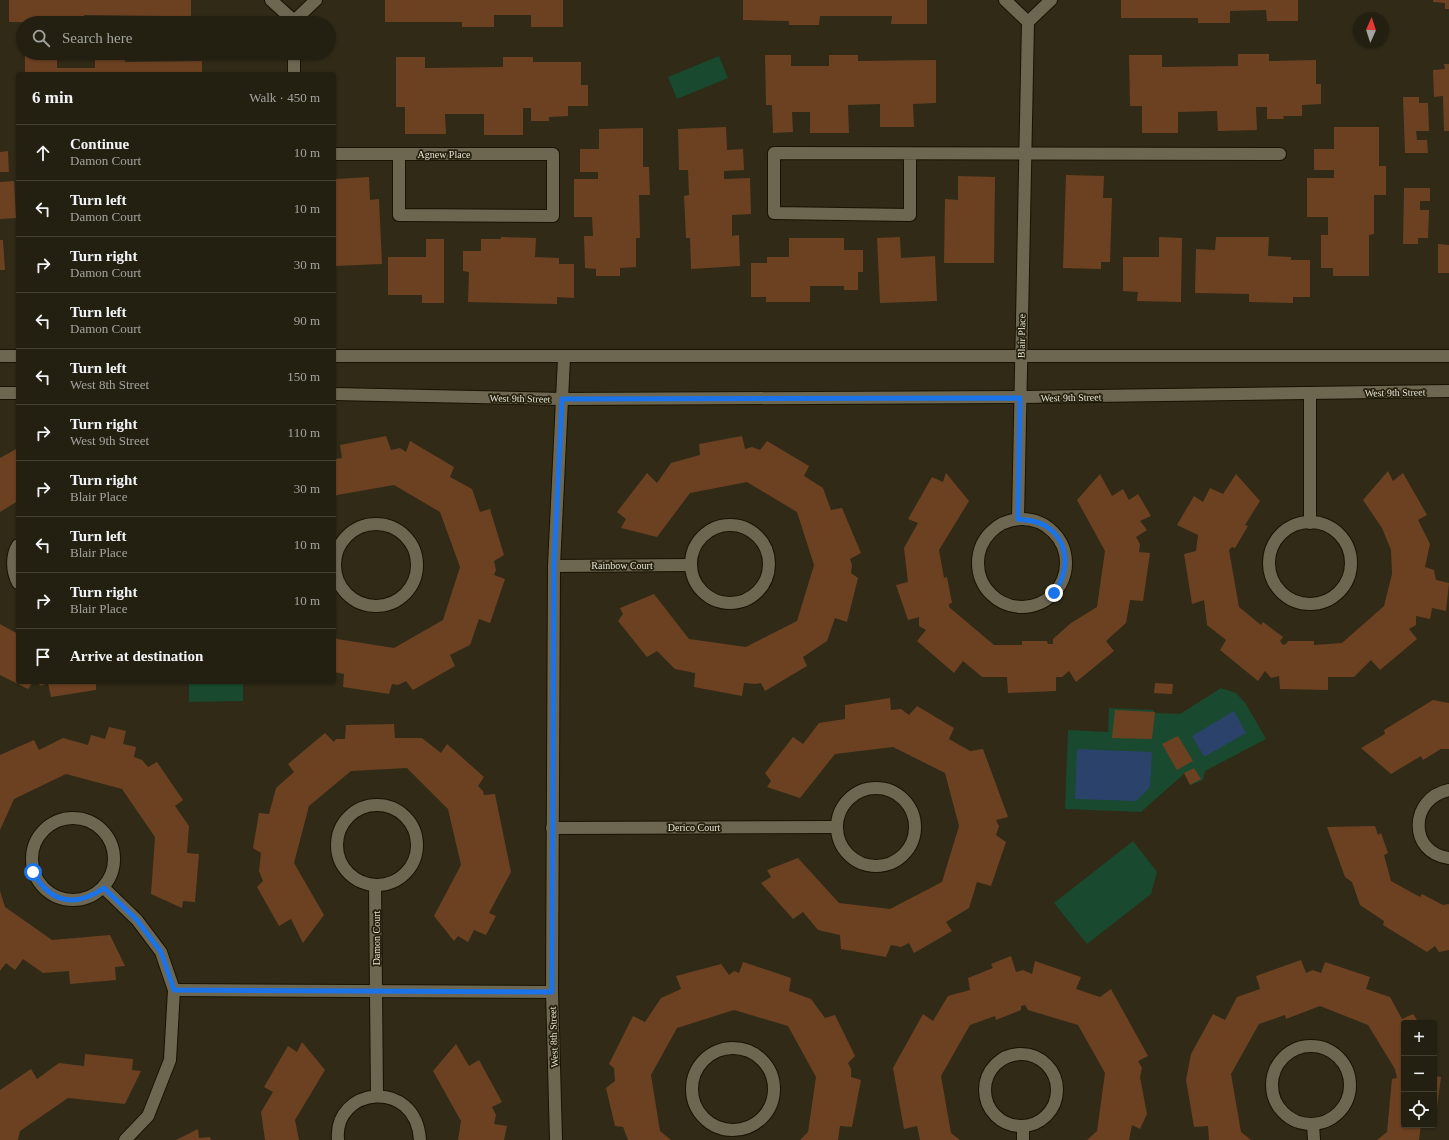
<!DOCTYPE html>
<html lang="en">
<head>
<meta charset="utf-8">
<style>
  body { margin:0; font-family:Georgia,serif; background:#302d1f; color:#f1f3f6 }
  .controls { position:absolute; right:12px; bottom:12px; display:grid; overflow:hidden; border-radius:4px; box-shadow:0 1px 3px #0004 }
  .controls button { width:36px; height:36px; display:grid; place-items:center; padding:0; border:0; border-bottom:1px solid #413e31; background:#242011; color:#f1f3f6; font:20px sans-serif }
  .compass { position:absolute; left:1353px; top:12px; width:36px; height:36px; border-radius:50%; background:#242011; box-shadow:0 1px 3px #0004; rotate:3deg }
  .stop { position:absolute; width:12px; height:12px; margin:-9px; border:3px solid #1a73e8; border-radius:50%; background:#fff }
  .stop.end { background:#1a73e8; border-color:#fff; box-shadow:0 1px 4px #0008 }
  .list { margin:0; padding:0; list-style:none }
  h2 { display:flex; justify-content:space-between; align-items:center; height:52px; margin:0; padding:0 16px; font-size:17px }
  h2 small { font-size:13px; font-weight:400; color:#a3a39f }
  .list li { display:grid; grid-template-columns:26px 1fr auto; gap:12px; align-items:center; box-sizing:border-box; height:56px; padding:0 16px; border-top:1px solid #413e31 }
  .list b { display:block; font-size:15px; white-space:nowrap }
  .list p { margin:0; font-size:13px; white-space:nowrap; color:#a3a39f }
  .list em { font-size:13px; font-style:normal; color:#a3a39f }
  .icon { flex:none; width:22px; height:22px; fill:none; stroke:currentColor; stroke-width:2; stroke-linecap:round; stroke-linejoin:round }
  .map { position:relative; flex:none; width:1449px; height:1140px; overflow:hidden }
  .search { position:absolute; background:#242011; box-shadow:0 1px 3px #0004; left:16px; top:16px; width:320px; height:44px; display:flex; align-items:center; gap:10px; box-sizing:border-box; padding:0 14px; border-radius:22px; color:#a3a39f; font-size:15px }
  .panel { position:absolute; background:#242011; box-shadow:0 1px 3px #0004; left:16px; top:72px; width:320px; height:612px; border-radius:4px }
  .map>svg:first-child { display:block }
</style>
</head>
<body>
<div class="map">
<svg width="1449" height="1140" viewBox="0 0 1449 1140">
  <rect width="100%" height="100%" fill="#302a17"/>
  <g fill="#19492e">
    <path d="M 719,56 L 728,78 L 677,99 L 668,77 Z"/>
    <path d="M 189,682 L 243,682 L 243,701 L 189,702 Z"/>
    <path d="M 1221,688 L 1236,693 L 1246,704 L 1266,739 L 1205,771 L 1203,780 L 1191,785 L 1185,773 L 1141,812 L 1065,809 L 1068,730 L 1108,732 L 1109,708 L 1154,710 L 1154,713 L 1180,714 Z"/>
    <path d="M 1133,841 L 1157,872 L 1151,894 L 1087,944 L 1054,903 Z"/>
  </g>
  <g fill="#2b426a">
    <path d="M 1234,711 L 1246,733 L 1204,757 L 1192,736 Z"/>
    <path d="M 1077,749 L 1152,752 L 1150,787 L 1136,801 L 1075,799 Z"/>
  </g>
  <g fill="#6c4122">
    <path d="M 9,0 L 191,0 L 191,23 L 162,23 L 162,16 L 84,15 L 84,23 L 9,22 Z"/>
    <path d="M 385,0 L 563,0 L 563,27 L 531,27 L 531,15 L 494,15 L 494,27 L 462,27 L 462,22 L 385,22 Z"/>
    <path d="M 743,0 L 927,0 L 927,24 L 891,24 L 892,16 L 820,16 L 819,25 L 789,25 L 789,21 L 743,20 Z"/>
    <path d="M 1121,0 L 1298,0 L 1298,21 L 1267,21 L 1266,10 L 1230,11 L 1230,23 L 1198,23 L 1198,18 L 1121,18 Z"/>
    <path d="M 1433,0 L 1449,0 L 1449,9 L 1445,9 L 1445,3 L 1433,2 Z"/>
    <path d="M 1238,54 L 1269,54 L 1269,61 L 1316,60 L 1316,84 L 1321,84 L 1321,104 L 1302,105 L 1302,116 L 1283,116 L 1284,119 L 1267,119 L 1267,107 L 1256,107 L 1257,130 L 1218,131 L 1217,111 L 1178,112 L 1178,133 L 1142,133 L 1142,106 L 1130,106 L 1129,55 L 1162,55 L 1162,67 L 1238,66 Z"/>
    <path d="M 765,55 L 791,55 L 791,66 L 829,66 L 829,55 L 858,55 L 858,61 L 936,60 L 936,103 L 913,104 L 914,127 L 880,127 L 880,104 L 848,105 L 849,133 L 810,133 L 810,112 L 792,112 L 793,132 L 773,133 L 772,105 L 766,105 Z"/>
    <path d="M 25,56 L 57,56 L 57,68 L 95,68 L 95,56 L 125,56 L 125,62 L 202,61 L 202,74 L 25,74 Z"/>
    <path d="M 396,57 L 425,57 L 425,68 L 503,67 L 503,57 L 533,57 L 533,62 L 581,62 L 581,85 L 588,85 L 588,106 L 568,106 L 568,116 L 549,117 L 549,121 L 531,121 L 531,108 L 523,108 L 523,135 L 484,135 L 484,114 L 445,114 L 446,134 L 405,134 L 405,107 L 396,107 Z"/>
    <path d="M 1444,64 L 1449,64 L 1449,131 L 1444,131 L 1443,96 L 1434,97 L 1433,70 L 1445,69 Z"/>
    <path d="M 1403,97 L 1419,97 L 1419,103 L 1428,103 L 1429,131 L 1416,131 L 1417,140 L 1427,140 L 1428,153 L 1405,153 Z"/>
    <path d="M 726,127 L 727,150 L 743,149 L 744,170 L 724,171 L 724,179 L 750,178 L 751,214 L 732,215 L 732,236 L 739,235 L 740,266 L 691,269 L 690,238 L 686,238 L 684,196 L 689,195 L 688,170 L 679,170 L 678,129 Z"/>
    <path d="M 1334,127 L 1379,127 L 1379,166 L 1386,166 L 1386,195 L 1374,195 L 1374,234 L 1369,235 L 1369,276 L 1333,276 L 1333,268 L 1321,268 L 1321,235 L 1328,235 L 1328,217 L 1307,217 L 1307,178 L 1334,178 L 1334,170 L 1314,170 L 1314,149 L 1334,149 Z"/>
    <path d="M 643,128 L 643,167 L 649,167 L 650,195 L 639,195 L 640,238 L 636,238 L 636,267 L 620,268 L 620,276 L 596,276 L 596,269 L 585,268 L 584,236 L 593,236 L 592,217 L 574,217 L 574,179 L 598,179 L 598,172 L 580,172 L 580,149 L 599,149 L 599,129 Z"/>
    <path d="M 8,151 L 9,172 L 0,172 L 0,152 Z"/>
    <path d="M 1066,175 L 1104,176 L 1103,198 L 1112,198 L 1110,262 L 1101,262 L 1101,269 L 1063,268 Z"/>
    <path d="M 958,176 L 995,177 L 994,263 L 944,263 L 945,199 L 958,200 Z"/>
    <path d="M 369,177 L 370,200 L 379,199 L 382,264 L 334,266 L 336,179 Z"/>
    <path d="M 14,181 L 16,218 L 0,219 L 0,182 Z"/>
    <path d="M 1404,188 L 1430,188 L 1430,201 L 1420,201 L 1420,210 L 1429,210 L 1428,238 L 1418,238 L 1418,244 L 1403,244 Z"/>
    <path d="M 501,237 L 536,238 L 535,257 L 559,258 L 559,264 L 574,264 L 574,298 L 557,297 L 557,304 L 468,302 L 469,272 L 463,271 L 463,251 L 481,251 L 481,239 L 501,239 Z"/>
    <path d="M 900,237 L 901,258 L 935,256 L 937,301 L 880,303 L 877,238 Z"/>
    <path d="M 1159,237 L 1182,238 L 1181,302 L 1137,301 L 1138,292 L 1123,291 L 1123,257 L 1159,257 Z"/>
    <path d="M 1216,237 L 1269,237 L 1268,256 L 1291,257 L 1291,260 L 1310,260 L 1310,297 L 1293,297 L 1293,303 L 1249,302 L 1249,294 L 1195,293 L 1196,249 L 1215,250 Z"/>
    <path d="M 789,238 L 844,238 L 844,250 L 863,250 L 863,272 L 858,272 L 858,290 L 844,290 L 844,286 L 810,286 L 810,302 L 766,302 L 766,297 L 751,297 L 751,263 L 767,263 L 767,257 L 789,257 Z"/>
    <path d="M 426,239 L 444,239 L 444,303 L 422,303 L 422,295 L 388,295 L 388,257 L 426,257 Z"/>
    <path d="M 0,240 L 3,240 L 5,270 L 0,270 Z"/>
    <path d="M 1438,244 L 1449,245 L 1449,273 L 1438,273 Z"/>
    <path d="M 17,271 L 18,271 L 18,299 L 16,299 Z"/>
    <path d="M 386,436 L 391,450 L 400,448 L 406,452 L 410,441 L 454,467 L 450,477 L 472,489 L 480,512 L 490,509 L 504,555 L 494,561 L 496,570 L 494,575 L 505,579 L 490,623 L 479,619 L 470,645 L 450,655 L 455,666 L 413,690 L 406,681 L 398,685 L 392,684 L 389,694 L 343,687 L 344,674 L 334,672 L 334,635 L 337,639 L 394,648 L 443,620 L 460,567 L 440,512 L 394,485 L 337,495 L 334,498 L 334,459 L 342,458 L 340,445 Z"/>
    <path d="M 742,436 L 745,449 L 752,447 L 760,450 L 767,441 L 809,466 L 804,476 L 823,488 L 831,510 L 842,508 L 861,553 L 850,559 L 852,565 L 851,573 L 858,578 L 847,622 L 835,618 L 827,641 L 803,657 L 807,666 L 765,691 L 761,683 L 756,684 L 744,683 L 742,696 L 694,687 L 695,673 L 675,669 L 657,651 L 647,657 L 618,621 L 623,614 L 620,608 L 654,594 L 689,639 L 746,647 L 797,621 L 814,565 L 797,512 L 747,482 L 690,493 L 657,537 L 621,528 L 626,519 L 617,512 L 647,473 L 657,483 L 671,463 L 700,455 L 699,444 Z"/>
    <path d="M 18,448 L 18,501 L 0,512 L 0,458 Z"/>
    <path d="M 1388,471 L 1393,481 L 1403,473 L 1427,515 L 1418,520 L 1430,544 L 1425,567 L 1434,570 L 1436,580 L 1449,583 L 1446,611 L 1432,608 L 1430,619 L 1416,616 L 1416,625 L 1409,629 L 1417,639 L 1380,670 L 1371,660 L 1354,677 L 1328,677 L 1328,690 L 1280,689 L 1279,676 L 1271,678 L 1265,671 L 1258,681 L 1220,650 L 1226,640 L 1207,625 L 1204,600 L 1192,604 L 1184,554 L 1196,551 L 1198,535 L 1177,525 L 1194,496 L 1203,502 L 1210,488 L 1223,494 L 1236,474 L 1260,501 L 1245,525 L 1248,526 L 1235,548 L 1232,547 L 1229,550 L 1239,607 L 1261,625 L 1263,622 L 1283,637 L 1280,641 L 1283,645 L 1286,644 L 1288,641 L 1314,641 L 1314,645 L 1342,643 L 1384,606 L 1392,574 L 1391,550 L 1382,528 L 1363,500 Z"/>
    <path d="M 946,473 L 969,501 L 939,550 L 944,578 L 947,577 L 952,603 L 949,604 L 949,607 L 994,645 L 1022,645 L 1022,641 L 1047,641 L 1048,644 L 1053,644 L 1053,639 L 1071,623 L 1097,607 L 1105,551 L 1077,500 L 1100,474 L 1112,496 L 1123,489 L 1129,500 L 1138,494 L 1151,516 L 1140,521 L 1147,530 L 1136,537 L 1140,544 L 1139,552 L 1150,553 L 1143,601 L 1130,600 L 1126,623 L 1106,641 L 1114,651 L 1076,682 L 1069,671 L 1062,677 L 1056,677 L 1056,691 L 1008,693 L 1007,677 L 982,677 L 963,661 L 954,673 L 917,641 L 926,630 L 919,626 L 919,617 L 908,620 L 896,585 L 908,582 L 904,548 L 918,523 L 908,519 L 932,477 L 943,482 Z"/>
    <path d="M 0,624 L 18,634 L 18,682 L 33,682 L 28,689 L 0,675 Z"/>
    <path d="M 36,682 L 96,682 L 96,690 L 51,697 L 48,683 L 41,686 Z"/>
    <path d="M 1155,683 L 1173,684 L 1172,694 L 1154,693 Z"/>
    <path d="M 890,698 L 891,710 L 901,709 L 909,715 L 917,706 L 954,728 L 949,739 L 970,751 L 983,749 L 1008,817 L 996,820 L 999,826 L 996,835 L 1006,842 L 991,886 L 977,882 L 969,908 L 946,922 L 952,931 L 914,953 L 909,943 L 901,947 L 891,945 L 886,957 L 841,949 L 840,935 L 818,930 L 803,912 L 793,919 L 761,883 L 771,877 L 767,870 L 798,858 L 839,903 L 890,909 L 942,882 L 959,826 L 945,773 L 893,747 L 835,754 L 800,798 L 767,787 L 771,781 L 765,773 L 793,737 L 803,744 L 819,723 L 845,719 L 845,705 Z"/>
    <path d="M 1433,700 L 1449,703 L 1449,749 L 1441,749 L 1423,760 L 1421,756 L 1391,774 L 1361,748 L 1385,734 L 1384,730 Z"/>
    <path d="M 1115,710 L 1155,712 L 1152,739 L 1112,738 Z"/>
    <path d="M 394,724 L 395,738 L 422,738 L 441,753 L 447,744 L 484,777 L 478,786 L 483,791 L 484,795 L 495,794 L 511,872 L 489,913 L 496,916 L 486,935 L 474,930 L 468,942 L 458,936 L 454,941 L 434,916 L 461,865 L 448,809 L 407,768 L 351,771 L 309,806 L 294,863 L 324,915 L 303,943 L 291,919 L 279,926 L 257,887 L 263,881 L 259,871 L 261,853 L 253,848 L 259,813 L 269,814 L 276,788 L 294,772 L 288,764 L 325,733 L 334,742 L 336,739 L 345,739 L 346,725 Z"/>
    <path d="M 109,727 L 126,731 L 123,744 L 136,747 L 134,757 L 142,760 L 148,767 L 157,762 L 183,800 L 175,806 L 189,826 L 187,853 L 199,854 L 195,902 L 183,901 L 182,908 L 151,894 L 155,837 L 122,789 L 66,774 L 14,799 L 0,830 L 0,755 L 34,740 L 39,750 L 63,738 L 88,745 L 91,735 L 105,739 Z"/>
    <path d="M 1178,736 L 1193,761 L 1177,770 L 1162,744 Z"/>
    <path d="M 1194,768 L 1201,779 L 1190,785 L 1184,773 Z"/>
    <path d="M 1375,826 L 1378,835 L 1381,833 L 1388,853 L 1384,855 L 1391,881 L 1420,897 L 1422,894 L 1443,905 L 1449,904 L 1449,950 L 1439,952 L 1435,946 L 1427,952 L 1383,925 L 1384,921 L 1360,905 L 1352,882 L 1345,877 L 1327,827 Z"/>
    <path d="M 0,891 L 5,907 L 52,940 L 110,935 L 125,966 L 115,967 L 116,980 L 70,984 L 69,971 L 43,973 L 23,959 L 15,970 L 6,963 L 0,971 Z"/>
    <path d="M 1011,956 L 1016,972 L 1023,970 L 1032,974 L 1035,961 L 1081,977 L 1076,989 L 1100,997 L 1111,989 L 1148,1056 L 1138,1061 L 1142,1068 L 1140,1077 L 1147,1114 L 1140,1129 L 1132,1125 L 1129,1140 L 1087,1140 L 1097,1131 L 1105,1073 L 1078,1025 L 1028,1010 L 1025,1005 L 1021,1006 L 1021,1010 L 996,1020 L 995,1016 L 970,1025 L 941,1076 L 951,1133 L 960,1140 L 920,1140 L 917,1126 L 904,1129 L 893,1068 L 923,1014 L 933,1021 L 948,996 L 970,990 L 968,978 L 993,968 L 991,964 Z"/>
    <path d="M 1301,960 L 1306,973 L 1313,970 L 1321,973 L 1325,962 L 1370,977 L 1366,989 L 1390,997 L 1402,1019 L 1413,1014 L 1419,1023 L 1404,1023 L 1404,1125 L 1421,1125 L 1419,1140 L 1377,1140 L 1387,1132 L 1392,1079 L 1397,1078 L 1395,1069 L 1368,1025 L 1320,1006 L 1286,1019 L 1285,1015 L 1259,1024 L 1231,1074 L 1241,1132 L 1251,1140 L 1209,1140 L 1208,1126 L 1194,1127 L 1186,1080 L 1191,1054 L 1213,1014 L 1225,1020 L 1237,997 L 1260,989 L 1256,976 Z"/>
    <path d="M 743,962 L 791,978 L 789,991 L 811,999 L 825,1018 L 835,1015 L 855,1056 L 848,1063 L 851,1069 L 851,1077 L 861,1080 L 852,1127 L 840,1126 L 838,1140 L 800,1140 L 808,1132 L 816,1077 L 788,1026 L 734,1010 L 677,1028 L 651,1075 L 660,1131 L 671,1140 L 628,1140 L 623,1127 L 615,1126 L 606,1088 L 615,1081 L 614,1068 L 609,1064 L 633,1016 L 645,1022 L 661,998 L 681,989 L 676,976 L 721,964 L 729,975 L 734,971 L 739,973 Z"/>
    <path d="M 302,1042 L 325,1070 L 295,1120 L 299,1140 L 265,1140 L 261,1112 L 273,1092 L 264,1087 L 288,1046 L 297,1052 Z"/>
    <path d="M 456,1044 L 469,1066 L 479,1060 L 502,1102 L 492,1107 L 496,1115 L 494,1124 L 507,1126 L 504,1140 L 458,1140 L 461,1121 L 433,1071 Z"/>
    <path d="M 85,1054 L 133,1059 L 132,1070 L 141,1071 L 125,1104 L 68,1098 L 20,1131 L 18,1140 L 0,1140 L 0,1090 L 31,1069 L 37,1079 L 59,1063 L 84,1066 Z"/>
    <path d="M 1434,1076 L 1441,1077 L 1435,1122 L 1434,1122 Z"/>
    <path d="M 198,1129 L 199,1138 L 210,1137 L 211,1140 L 176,1140 Z"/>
  </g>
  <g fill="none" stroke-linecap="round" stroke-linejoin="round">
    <defs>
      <g id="minor">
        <path d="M 271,0 L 294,21"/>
        <path d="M 1005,0 L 1028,22 L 1018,519"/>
        <path d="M 1028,22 L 1051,0"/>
        <path d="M 294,23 L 294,21 L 316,0"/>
        <path d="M 294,74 L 294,53"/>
        <path d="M 334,154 L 553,154 L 553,216 L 399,215 L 399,154"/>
        <path d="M 910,154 L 910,215 L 774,213 L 774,153 L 1280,154"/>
        <path d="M 0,356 L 18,356"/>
        <path d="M 334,356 L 1449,356"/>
        <path d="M 0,393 L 18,393"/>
        <path d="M 334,394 L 562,399 L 1020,397 L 1449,391"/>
        <circle cx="1022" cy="563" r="44"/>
        <circle cx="1310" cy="563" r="41"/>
        <path d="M 1310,523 L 1310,393"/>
        <circle cx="376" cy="565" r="41"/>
        <circle cx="730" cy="564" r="39"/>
        <path d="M 18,545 C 11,556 12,572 18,583"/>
        <path d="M 554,566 L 690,565"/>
        <circle cx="876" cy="827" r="39"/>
        <path d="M 1449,790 C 1409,798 1408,853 1449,858"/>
        <circle cx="377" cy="845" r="40"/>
        <circle cx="73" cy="859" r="41"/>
        <path d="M 552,828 L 837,827"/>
        <path d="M 375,885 L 377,1096"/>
        <path d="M 104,888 L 137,920 L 161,952 L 174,990 L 170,1060 L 148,1116 L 125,1140"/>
        <path d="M 174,990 L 552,992"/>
        <circle cx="1311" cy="1085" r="39"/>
        <circle cx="733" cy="1089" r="41"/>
        <circle cx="1021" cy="1090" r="36"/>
        <path d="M 1313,1124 L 1314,1140"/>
        <path d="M 1023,1126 L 1023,1140"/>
        <path d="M 338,1140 C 333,1087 416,1077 420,1140"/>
        <path d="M 556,1140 L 552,992 L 554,566 L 564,358"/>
      </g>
    </defs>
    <use href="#minor" stroke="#181302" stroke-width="14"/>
    <use href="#minor" stroke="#6d6752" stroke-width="12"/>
  </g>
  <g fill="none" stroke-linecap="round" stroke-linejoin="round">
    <path stroke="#1a73e8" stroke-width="5" d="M 33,872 C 50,903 75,908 104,888 L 137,920 L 161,952 L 174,990 L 552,992 L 554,566 L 562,399 L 1020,398 L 1018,519 C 1023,520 1029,520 1033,521 C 1068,530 1073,567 1054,593"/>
  </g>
  <g text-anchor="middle" stroke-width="3.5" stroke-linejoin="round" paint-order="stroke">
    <g font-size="10" fill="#e7e4d8" stroke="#26210d">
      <text x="444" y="158">Agnew Place</text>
      <text transform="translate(1021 336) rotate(-89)" y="4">Blair Place</text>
      <text transform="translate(1395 392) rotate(-1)" y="4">West 9th Street</text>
      <text transform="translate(1071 397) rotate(-1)" y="4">West 9th Street</text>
      <text transform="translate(520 398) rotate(1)" y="4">West 9th Street</text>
      <text x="622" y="569">Rainbow Court</text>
      <text x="694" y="831">Derico Court</text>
      <text transform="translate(376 938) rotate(-90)" y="4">Damon Court</text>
      <text transform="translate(553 1037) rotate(-92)" y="4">West 8th Street</text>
    </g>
  </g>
</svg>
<div class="controls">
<button>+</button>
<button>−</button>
<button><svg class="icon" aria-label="locate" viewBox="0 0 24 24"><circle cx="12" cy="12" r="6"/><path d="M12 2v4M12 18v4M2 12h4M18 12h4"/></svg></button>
</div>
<svg class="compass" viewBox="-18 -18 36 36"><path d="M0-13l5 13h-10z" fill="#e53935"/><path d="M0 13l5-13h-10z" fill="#a3a39f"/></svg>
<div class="stop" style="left:33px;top:872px"></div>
<div class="stop end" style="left:1054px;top:593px"></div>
<div class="search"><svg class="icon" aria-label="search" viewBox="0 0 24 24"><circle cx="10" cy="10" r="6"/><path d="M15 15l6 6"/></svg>Search here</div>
<section class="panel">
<h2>6 min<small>Walk · 450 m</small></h2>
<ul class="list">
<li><svg class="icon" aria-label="ahead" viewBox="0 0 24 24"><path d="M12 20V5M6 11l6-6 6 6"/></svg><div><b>Continue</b><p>Damon Court</p></div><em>10 m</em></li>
<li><svg class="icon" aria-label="left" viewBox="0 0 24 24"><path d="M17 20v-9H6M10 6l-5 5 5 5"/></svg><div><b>Turn left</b><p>Damon Court</p></div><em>10 m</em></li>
<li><svg class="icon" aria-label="right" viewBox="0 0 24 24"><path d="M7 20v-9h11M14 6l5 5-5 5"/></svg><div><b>Turn right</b><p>Damon Court</p></div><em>30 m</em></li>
<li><svg class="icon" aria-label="left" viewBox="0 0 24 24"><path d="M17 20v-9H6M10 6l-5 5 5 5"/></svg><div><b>Turn left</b><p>Damon Court</p></div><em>90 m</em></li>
<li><svg class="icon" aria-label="left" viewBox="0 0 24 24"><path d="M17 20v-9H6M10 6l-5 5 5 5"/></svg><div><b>Turn left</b><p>West 8th Street</p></div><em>150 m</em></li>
<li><svg class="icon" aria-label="right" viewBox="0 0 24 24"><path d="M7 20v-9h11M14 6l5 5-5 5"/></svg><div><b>Turn right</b><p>West 9th Street</p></div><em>110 m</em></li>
<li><svg class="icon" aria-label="right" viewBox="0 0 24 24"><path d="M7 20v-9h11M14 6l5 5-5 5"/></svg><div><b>Turn right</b><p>Blair Place</p></div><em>30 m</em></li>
<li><svg class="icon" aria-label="left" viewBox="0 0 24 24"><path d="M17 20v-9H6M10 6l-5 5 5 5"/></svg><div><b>Turn left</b><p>Blair Place</p></div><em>10 m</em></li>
<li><svg class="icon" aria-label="right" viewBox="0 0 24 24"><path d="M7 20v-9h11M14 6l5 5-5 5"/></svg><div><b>Turn right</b><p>Blair Place</p></div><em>10 m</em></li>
<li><svg class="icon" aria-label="arrive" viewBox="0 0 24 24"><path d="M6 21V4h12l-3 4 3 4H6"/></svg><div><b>Arrive at destination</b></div></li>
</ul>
</section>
</div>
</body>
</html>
